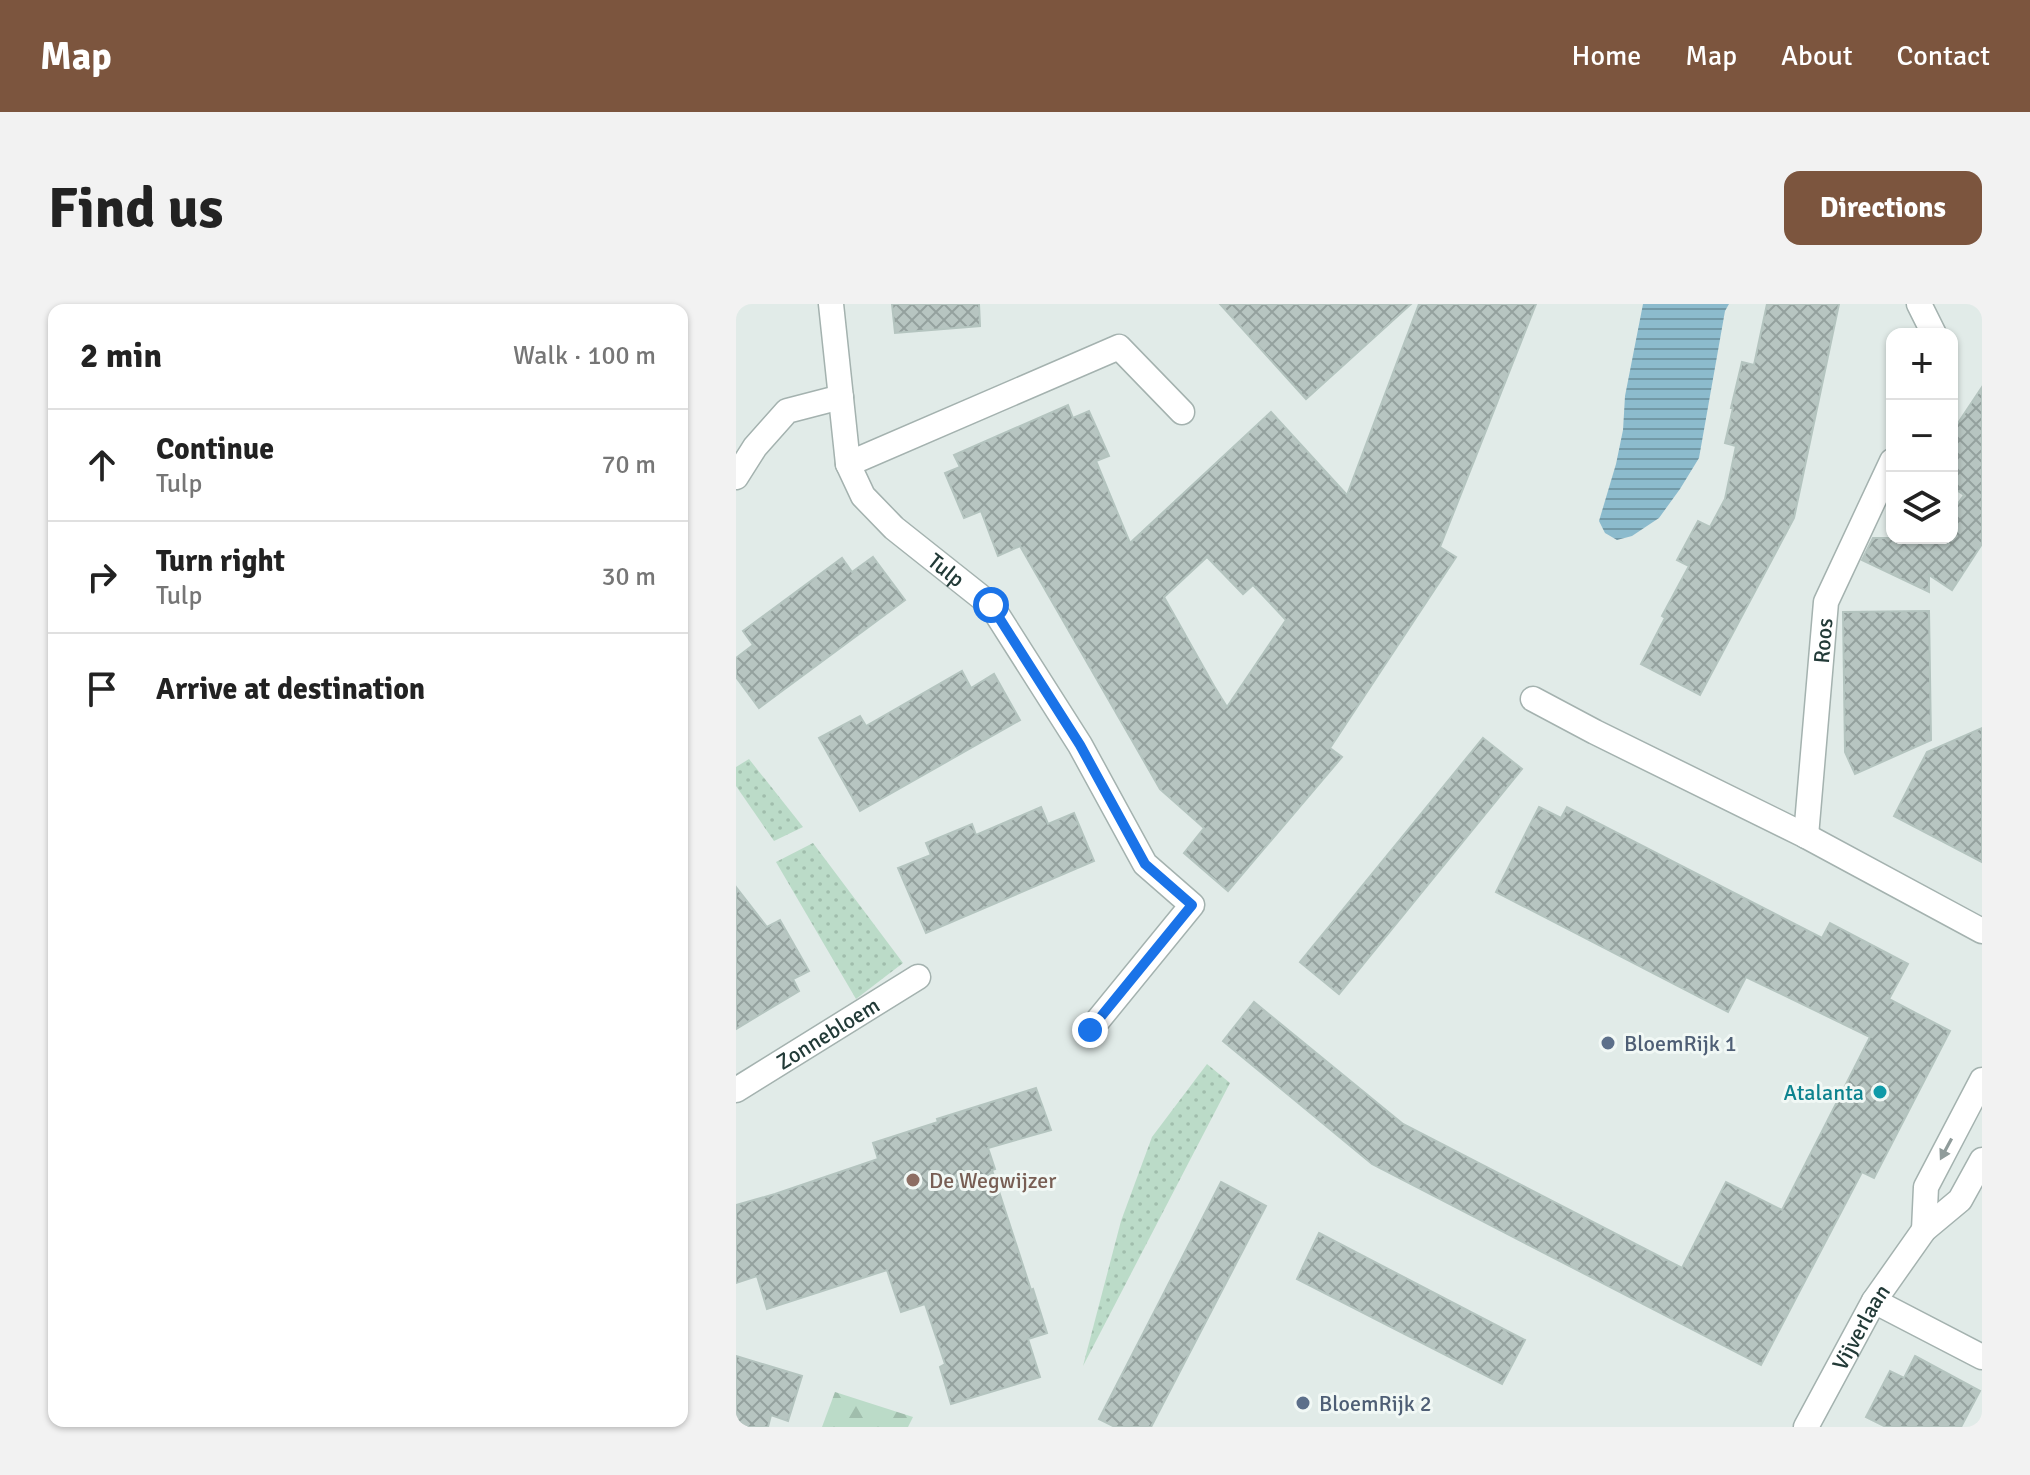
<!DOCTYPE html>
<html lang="en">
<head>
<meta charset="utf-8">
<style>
  body { margin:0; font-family:Signika,sans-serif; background:#f2f2f2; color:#222 }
  .controls { position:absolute; right:24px; top:24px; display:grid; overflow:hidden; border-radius:16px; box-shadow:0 2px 6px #0004 }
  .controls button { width:72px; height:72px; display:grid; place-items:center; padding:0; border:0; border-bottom:2px solid #e0e0e0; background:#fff; color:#222; font:40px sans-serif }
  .stop { position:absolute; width:24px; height:24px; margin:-18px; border:6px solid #1a73e8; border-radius:50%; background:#fff }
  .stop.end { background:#1a73e8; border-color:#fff; box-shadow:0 2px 8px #0008 }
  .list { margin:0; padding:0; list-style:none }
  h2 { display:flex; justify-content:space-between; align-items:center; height:104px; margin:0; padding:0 32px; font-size:34px }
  h2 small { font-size:26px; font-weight:400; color:#767676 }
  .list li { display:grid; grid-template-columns:52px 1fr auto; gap:24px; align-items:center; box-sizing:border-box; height:112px; padding:0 32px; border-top:2px solid #e0e0e0 }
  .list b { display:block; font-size:30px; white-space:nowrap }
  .list p { margin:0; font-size:26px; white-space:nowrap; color:#767676 }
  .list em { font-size:26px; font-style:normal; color:#767676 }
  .icon { flex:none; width:44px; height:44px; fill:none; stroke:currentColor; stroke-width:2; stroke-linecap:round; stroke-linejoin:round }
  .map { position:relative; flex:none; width:1246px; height:1123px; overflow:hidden; border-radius:16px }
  header { display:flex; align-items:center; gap:48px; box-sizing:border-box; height:112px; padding:0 40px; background:#7c553e; color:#fff }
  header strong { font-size:38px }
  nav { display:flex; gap:44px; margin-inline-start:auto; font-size:28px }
  .intro { display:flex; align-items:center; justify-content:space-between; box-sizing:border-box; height:192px; padding:0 48px }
  h1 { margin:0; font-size:56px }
  .button { padding:20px 36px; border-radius:16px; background:#7c553e; color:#fff; font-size:28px; font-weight:700 }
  main { display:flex; gap:48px; padding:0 48px }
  aside { flex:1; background:#fff; border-radius:16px; box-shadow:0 2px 6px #0004 }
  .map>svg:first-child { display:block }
</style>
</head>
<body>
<header>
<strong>Map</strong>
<nav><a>Home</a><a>Map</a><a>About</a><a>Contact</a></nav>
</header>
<div class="intro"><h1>Find us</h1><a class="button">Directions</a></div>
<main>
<aside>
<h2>2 min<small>Walk · 100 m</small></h2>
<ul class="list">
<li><svg class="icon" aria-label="ahead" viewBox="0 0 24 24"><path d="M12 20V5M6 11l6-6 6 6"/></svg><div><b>Continue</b><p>Tulp</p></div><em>70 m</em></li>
<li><svg class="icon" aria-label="right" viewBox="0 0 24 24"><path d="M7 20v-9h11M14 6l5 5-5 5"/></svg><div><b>Turn right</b><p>Tulp</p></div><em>30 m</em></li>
<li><svg class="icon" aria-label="arrive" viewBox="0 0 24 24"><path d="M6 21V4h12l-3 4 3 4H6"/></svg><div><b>Arrive at destination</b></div></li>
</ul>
</aside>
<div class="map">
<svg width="1246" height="1123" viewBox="0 0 1246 1123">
  <defs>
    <pattern id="grass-dots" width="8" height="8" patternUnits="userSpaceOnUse" patternTransform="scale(2)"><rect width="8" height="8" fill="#bbdbc8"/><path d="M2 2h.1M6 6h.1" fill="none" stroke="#a0bdac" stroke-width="1.8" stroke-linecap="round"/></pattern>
    <pattern id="forest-firs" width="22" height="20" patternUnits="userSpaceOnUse" patternTransform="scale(2)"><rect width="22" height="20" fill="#bbdbc8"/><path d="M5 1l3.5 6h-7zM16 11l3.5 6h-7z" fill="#a0bdac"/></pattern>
    <pattern id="water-rules" width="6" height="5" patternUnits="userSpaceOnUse" patternTransform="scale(2)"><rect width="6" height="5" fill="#8cbbcd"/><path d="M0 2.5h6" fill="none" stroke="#7299a7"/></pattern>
    <pattern id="building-cross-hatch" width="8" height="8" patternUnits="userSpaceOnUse" patternTransform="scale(2)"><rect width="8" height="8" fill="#b7c5c1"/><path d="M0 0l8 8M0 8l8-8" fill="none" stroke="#94a19e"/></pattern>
  </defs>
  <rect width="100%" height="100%" fill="#e1ebe8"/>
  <g fill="url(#grass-dots)">
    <path d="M 13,455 L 67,523 L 38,537 L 0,482 L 0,463 Z"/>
    <path d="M 77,539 L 167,659 L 120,695 L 40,558 Z"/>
    <path d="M 471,760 L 494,779 L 347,1062 L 385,917 L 416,833 Z"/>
  </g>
  <path fill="url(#forest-firs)" d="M 99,1088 L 177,1113 L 172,1123 L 86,1123 Z"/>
  <path fill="url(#water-rules)" d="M 907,0 L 993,0 L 989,7 L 963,154 L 944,185 L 923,214 L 896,232 L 881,236 L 869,229 L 863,217 L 880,160 L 887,126 L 889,92 Z"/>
  <g fill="url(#building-cross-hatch)" stroke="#b4c4bf" stroke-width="2" fill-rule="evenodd">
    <path d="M 156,0 L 243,0 L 244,22 L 159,29 Z"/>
    <path d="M 484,0 L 675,0 L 570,95 Z"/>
    <path d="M 683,0 L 800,0 L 704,243 L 720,253 L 594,444 L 606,453 L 492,587 L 448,549 L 468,524 L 424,485 L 284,242 L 262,252 L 245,207 L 228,214 L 209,169 L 224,163 L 218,151 L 332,101 L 337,114 L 353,107 L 373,152 L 360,157 L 394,239 L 535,108 L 611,191 ZM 471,253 L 507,290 L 517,281 L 550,316 L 491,403 L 478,382 L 428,293 Z"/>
    <path d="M 1031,0 L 1103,0 L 1058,214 L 964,391 L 905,360 L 929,314 L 926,312 L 953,262 L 941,256 L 962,217 L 974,223 L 989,195 L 1000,142 L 989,139 L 997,104 L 995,104 L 1006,58 L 1018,61 Z"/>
    <path d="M 1246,83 L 1246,240 L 1216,286 L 1193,271 L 1193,288 L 1126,256 L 1137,234 L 1216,234 L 1216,208 L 1228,191 L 1216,183 L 1216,128 Z"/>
    <path d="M 137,253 L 169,296 L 23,404 L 0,373 L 0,354 L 17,341 L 7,327 L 106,254 L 116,268 Z"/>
    <path d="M 1193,307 L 1195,436 L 1119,470 L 1109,448 L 1107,308 Z"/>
    <path d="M 226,367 L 235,384 L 258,370 L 284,416 L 124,507 L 83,434 L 124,412 L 130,422 Z"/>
    <path d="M 1246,424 L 1246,558 L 1158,512 L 1191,448 Z"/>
    <path d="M 747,434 L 786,465 L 603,690 L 564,658 Z"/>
    <path d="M 305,503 L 312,520 L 338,509 L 358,557 L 190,629 L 162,564 L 195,551 L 190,539 L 236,520 L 240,531 Z"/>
    <path d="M 803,503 L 825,514 L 831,503 L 1086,634 L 1094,619 L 1172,660 L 1153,695 L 1214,727 L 1138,874 L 1126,868 L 1025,1061 L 636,860 L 487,737 L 518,698 L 667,820 L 946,964 L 990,878 L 1046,906 L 1134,733 L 1010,673 L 992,708 L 760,588 Z"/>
    <path d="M 0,583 L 31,623 L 44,616 L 73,667 L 57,675 L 63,687 L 0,725 Z"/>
    <path d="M 300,784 L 315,826 L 252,844 L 259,865 L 256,866 L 295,986 L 297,985 L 311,1029 L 292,1035 L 304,1073 L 215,1100 L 204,1063 L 209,1060 L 189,1000 L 165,1008 L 151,966 L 31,1005 L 21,972 L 0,979 L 0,901 L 39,890 L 142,855 L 137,839 L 202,818 L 201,815 Z"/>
    <path d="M 485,878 L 530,902 L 415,1123 L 379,1123 L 363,1115 Z"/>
    <path d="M 583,929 L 789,1036 L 766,1080 L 561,975 Z"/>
    <path d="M 0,1052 L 66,1072 L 52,1117 L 35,1111 L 32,1123 L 0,1123 Z"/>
    <path d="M 1179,1052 L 1244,1087 L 1225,1123 L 1150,1123 L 1130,1113 L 1154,1067 L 1168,1074 Z"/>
  </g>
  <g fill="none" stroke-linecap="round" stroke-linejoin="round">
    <defs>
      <g id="minor">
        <path id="s1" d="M 95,0 L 112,160 L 127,192 L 158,224 L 255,301 L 344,441 L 409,560 L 456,601 L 354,726"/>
        <path d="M 1183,0 L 1198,30"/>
        <path d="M 112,160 L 383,43 L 446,108"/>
        <path d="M 0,173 L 19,143 L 51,107 L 105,93"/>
        <path d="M 797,395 L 859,428 L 1070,532 L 1246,627"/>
        <path id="s2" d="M 1070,532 L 1090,298 L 1156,157"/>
        <path id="s3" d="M 0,786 L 182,673"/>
        <path d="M 1138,997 L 1246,1053"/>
      </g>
      <g id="tertiary">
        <path d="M 1188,926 L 1190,883 L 1246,776"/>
        <path id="s4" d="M 1070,1123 L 1138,997 L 1188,926 L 1224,896 L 1246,856"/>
      </g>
    </defs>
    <use href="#minor" stroke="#a4b2af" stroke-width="27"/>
    <use href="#tertiary" stroke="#a4b2af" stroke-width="27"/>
    <use href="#minor" stroke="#fff" stroke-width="24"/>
    <use href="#tertiary" stroke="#fff" stroke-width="24"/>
  </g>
  <defs><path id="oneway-solid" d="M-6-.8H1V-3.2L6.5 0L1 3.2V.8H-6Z" transform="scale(2)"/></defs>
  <use fill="#909c9b" href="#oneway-solid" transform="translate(1210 845) rotate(118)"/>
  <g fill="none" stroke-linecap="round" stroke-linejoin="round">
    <path stroke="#1a73e8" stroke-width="10" d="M 255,301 L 344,441 L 409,560 L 456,601 L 354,726"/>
  </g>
  <g fill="#5c6f8a" stroke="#f1f8f5" stroke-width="3">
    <circle cx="872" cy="739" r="8"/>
    <circle cx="567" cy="1099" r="8"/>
  </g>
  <circle fill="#0f9aa8" stroke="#f1f8f5" stroke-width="3" cx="1144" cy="788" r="8"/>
  <circle fill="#8d6e63" stroke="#f1f8f5" stroke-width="3" cx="177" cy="876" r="8"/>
  <g text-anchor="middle" stroke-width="6" stroke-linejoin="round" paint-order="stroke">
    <g font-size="22" fill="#223a37" stroke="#f1f8f5">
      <text dy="8" stroke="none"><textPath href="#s1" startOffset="308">Tulp</textPath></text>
      <text dy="8" stroke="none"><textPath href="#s2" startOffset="196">Roos</textPath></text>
      <text dy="8" stroke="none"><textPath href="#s3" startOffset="108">Zonnebloem</textPath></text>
      <text dy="8" stroke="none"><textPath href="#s4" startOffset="114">Vijverlaan</textPath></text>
    </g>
    <g font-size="22" fill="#4e5e75" stroke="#f1f8f5" text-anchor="start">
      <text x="888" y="747">BloemRijk 1</text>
      <text x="583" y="1107">BloemRijk 2</text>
    </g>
    <g font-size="22" fill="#0d838f" stroke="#f1f8f5" text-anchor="end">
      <text x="1128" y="796">Atalanta</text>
    </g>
    <g font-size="22" fill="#785e54" stroke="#f1f8f5" text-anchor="start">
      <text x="193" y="884">De Wegwijzer</text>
    </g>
  </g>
</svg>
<div class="controls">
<button>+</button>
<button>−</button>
<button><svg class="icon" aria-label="layers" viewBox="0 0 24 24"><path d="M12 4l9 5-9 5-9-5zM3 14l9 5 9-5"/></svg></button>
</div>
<div class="stop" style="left:255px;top:301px"></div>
<div class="stop end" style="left:354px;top:726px"></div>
</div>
</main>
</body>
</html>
